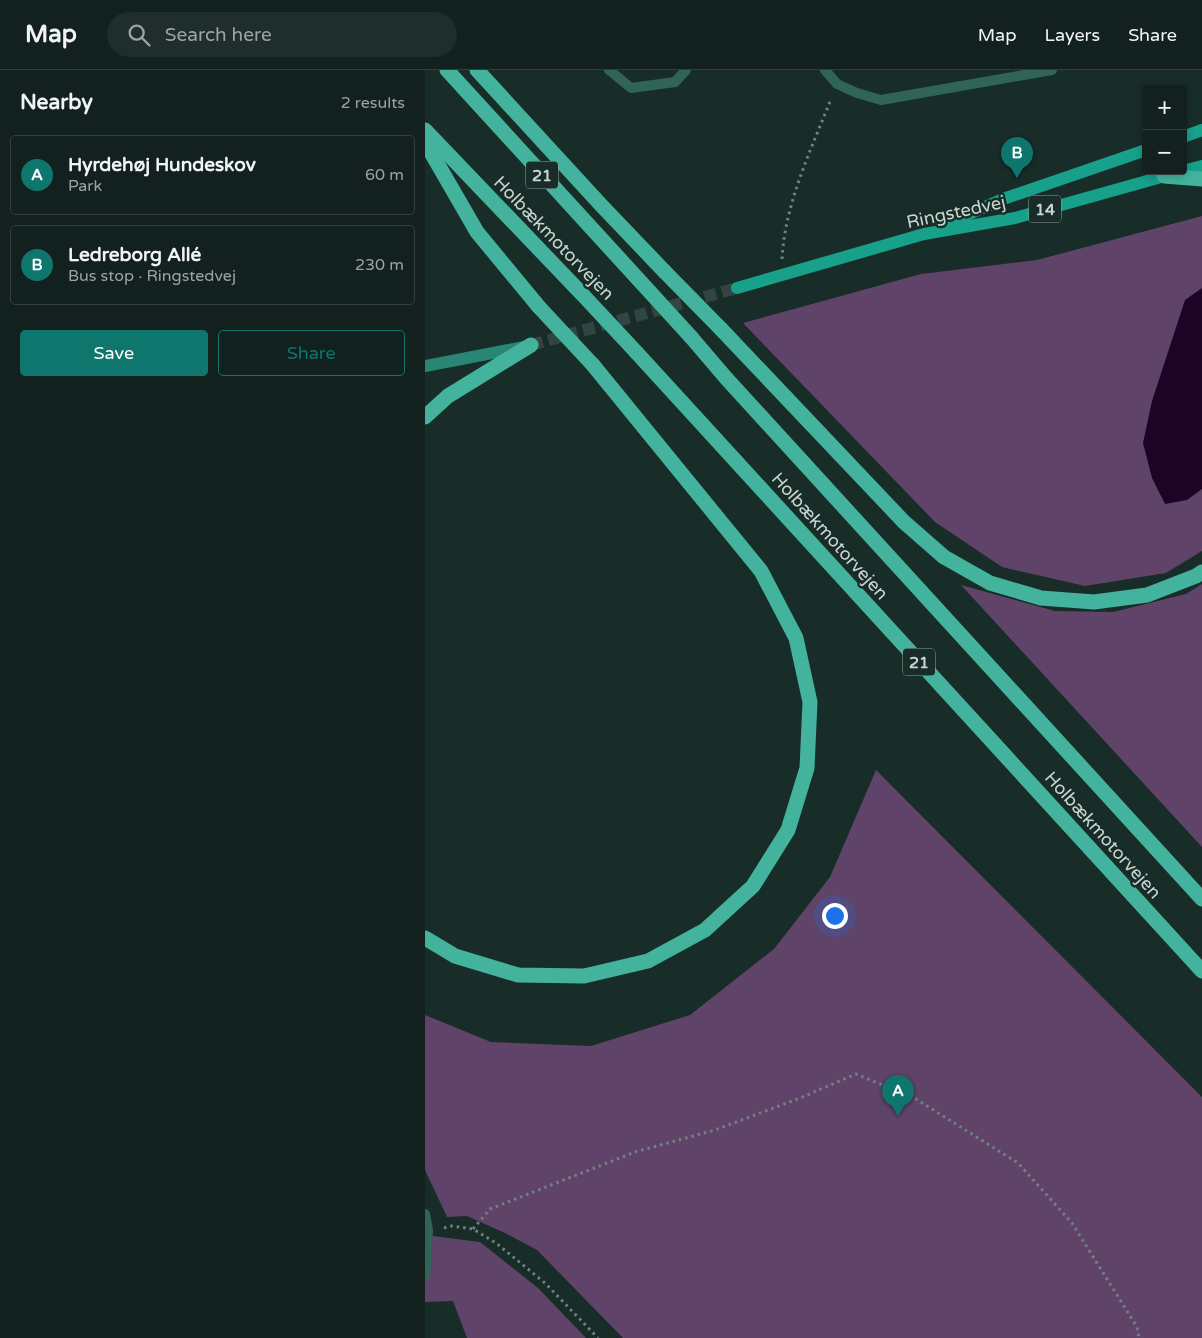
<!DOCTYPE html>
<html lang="en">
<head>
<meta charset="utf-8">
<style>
  body { margin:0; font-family:"Varela Round",sans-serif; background:#1f2e2b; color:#f1f3f6 }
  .controls { position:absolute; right:15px; top:15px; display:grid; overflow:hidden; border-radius:5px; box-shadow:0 2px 8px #0003 }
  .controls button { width:45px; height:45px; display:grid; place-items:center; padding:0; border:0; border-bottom:1px solid #313e3c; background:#12211e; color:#f1f3f6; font:25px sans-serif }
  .you { position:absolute; left:409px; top:845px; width:18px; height:18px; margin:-12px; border:4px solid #fff; border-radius:50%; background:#1a73e8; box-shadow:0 0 0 8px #1a73e833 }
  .badge { display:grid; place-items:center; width:32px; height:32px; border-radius:50%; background:#0f766e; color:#fff; font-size:16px; font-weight:700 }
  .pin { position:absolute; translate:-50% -41px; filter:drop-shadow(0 1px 2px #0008) }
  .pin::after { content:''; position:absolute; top:26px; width:18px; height:15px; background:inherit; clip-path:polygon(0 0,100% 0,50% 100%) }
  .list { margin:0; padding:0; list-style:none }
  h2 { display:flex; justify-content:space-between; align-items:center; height:65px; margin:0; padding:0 20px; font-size:21px }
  h2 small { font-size:16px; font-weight:400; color:#9ca3a4 }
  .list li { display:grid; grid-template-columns:32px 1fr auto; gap:15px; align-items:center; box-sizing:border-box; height:80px; margin:0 10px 10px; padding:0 10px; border:1px solid #313e3c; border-radius:5px }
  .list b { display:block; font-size:19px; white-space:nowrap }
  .list p { margin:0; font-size:16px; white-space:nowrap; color:#9ca3a4 }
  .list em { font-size:16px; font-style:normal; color:#9ca3a4 }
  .actions { display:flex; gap:10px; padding:15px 20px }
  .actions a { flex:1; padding:11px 0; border:1px solid #0f766e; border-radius:5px; text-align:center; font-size:18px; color:#0f766e }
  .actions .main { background:#0f766e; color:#fff }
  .icon { flex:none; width:28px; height:28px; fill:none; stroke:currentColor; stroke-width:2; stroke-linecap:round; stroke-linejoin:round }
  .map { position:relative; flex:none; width:777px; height:1268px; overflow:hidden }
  header { display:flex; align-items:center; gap:30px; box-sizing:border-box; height:70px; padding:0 25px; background:#12211e; border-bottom:1px solid #313e3c }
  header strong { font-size:24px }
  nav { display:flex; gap:28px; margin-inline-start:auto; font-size:18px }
  .search { width:350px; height:45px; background:#1f2e2b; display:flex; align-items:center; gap:12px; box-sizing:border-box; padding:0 18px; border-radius:28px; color:#9ca3a4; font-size:19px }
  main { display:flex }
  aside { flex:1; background:#12211e }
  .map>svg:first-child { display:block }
</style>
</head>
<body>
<header>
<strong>Map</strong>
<div class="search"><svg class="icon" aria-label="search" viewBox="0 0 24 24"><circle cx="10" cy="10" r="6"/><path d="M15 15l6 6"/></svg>Search here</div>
<nav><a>Map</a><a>Layers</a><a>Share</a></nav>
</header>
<main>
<aside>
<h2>Nearby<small>2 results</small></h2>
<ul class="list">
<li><span class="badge">A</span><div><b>Hyrdehøj Hundeskov</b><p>Park</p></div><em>60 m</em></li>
<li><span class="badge">B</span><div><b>Ledreborg Allé</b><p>Bus stop · Ringstedvej</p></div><em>230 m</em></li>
</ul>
<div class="actions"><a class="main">Save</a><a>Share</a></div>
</aside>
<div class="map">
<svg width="777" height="1268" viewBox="0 0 777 1268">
  <rect width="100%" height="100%" fill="#182c28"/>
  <g fill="#604369">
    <path d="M 777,146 L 777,481 L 741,503 L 660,516 L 577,497 L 510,452 L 318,253 L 496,204 L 612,190 Z"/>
    <path d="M 777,514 L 777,777 L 536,515 L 630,541 L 688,542 L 761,524 Z"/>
    <path d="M 451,700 L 777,1027 L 777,1268 L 198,1268 L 112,1180 L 80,1163 L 42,1146 L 22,1147 L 0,1100 L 0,945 L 66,972 L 166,976 L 265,945 L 349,879 L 405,807 Z"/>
    <path d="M 0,1165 L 55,1172 L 113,1218 L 161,1268 L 42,1268 L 28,1231 L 0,1232 Z"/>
  </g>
  <path fill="#1d0425" d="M 777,218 L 777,419 L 762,430 L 740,434 L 727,408 L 718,373 L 727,331 L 760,230 Z"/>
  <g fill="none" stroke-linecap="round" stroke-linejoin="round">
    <path stroke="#334542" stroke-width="12" stroke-dasharray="12 6" stroke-linecap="butt" d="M 106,275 L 312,218"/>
    <g stroke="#72827f" stroke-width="3" stroke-dasharray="2.5 4" stroke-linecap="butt">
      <path d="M 357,189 C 360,133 386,80 406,29"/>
      <path d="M 19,1158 L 27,1156 L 48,1159 L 71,1173 L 120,1213 L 173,1268"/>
      <path d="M 48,1159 L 65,1139 L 210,1082 L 290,1060 L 375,1028 L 431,1004 L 491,1029 L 593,1093 L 647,1153 L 712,1257 L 714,1268"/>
    </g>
    <g stroke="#306459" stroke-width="10">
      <path d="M 184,0 L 206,18 L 250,12 L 261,0"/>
      <path d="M 400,0 L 412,14 L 432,23 L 456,30 L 627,0"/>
      <path d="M 0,1144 L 3,1160 L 0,1206"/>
    </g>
    <path stroke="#298675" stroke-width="12" d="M 0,296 L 99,277"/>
    <g stroke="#17a08a" stroke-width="12">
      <path d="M 758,67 L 777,60"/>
      <path d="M 758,101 L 777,96"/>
      <path d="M 517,156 L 578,129 L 721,80"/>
      <path d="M 312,218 L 499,164 L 590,148 L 747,104"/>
    </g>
    <g stroke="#43b39e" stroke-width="15">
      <path d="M 22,0 L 213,209"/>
      <path d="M 52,0 L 176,135 L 240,202"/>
      <path d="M 0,60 L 157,224"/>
      <path d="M 0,72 L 52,162 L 114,237"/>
      <path d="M 739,106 L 777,109"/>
      <path d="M 296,259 L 479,452 L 519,487 L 565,513 L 616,528 L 669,532 L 722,525 L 771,506 L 777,502"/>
      <path d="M 266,267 L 301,308 L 777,829"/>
      <path d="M 212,283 L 777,901"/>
      <path d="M 0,347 L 23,326 L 106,275"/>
      <path d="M 0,868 L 30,886 L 93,905 L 159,906 L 223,891 L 280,860 L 328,816 L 363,760 L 382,698 L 385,632 L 371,568 L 336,501 L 168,295"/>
    </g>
    <g stroke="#43b39e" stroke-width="15">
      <path d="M 240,202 L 296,259"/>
      <path d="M 213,209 L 266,267"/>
      <path d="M 157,224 L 212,283"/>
      <path d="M 114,237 L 168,295"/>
    </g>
  </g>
  <g text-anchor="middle" stroke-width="5" stroke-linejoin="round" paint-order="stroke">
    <g fill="#182c28" stroke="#94a29f" stroke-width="1">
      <rect x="101" y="91.5" width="32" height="27" rx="4"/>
      <rect x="604" y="125.5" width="32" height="27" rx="4"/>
      <rect x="478" y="578.5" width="32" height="27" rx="4"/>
    </g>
    <g font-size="16" font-weight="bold" fill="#c9d5d2">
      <text x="117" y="111">21</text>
      <text x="620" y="145">14</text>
      <text x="494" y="598">21</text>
    </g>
    <g font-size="18" fill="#c9d5d2" stroke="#182c28">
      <text transform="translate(531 142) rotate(-12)" y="6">Ringstedvej</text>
      <text transform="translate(129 168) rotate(46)" y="6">Holbækmotorvejen</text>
      <text transform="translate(405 466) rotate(48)" y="6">Holbækmotorvejen</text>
      <text transform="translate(678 765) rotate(48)" y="6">Holbækmotorvejen</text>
    </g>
  </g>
</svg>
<div class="controls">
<button>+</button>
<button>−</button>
</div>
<div class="you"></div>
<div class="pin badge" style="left:473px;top:1046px">A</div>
<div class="pin badge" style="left:592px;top:108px">B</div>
</div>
</main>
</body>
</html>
